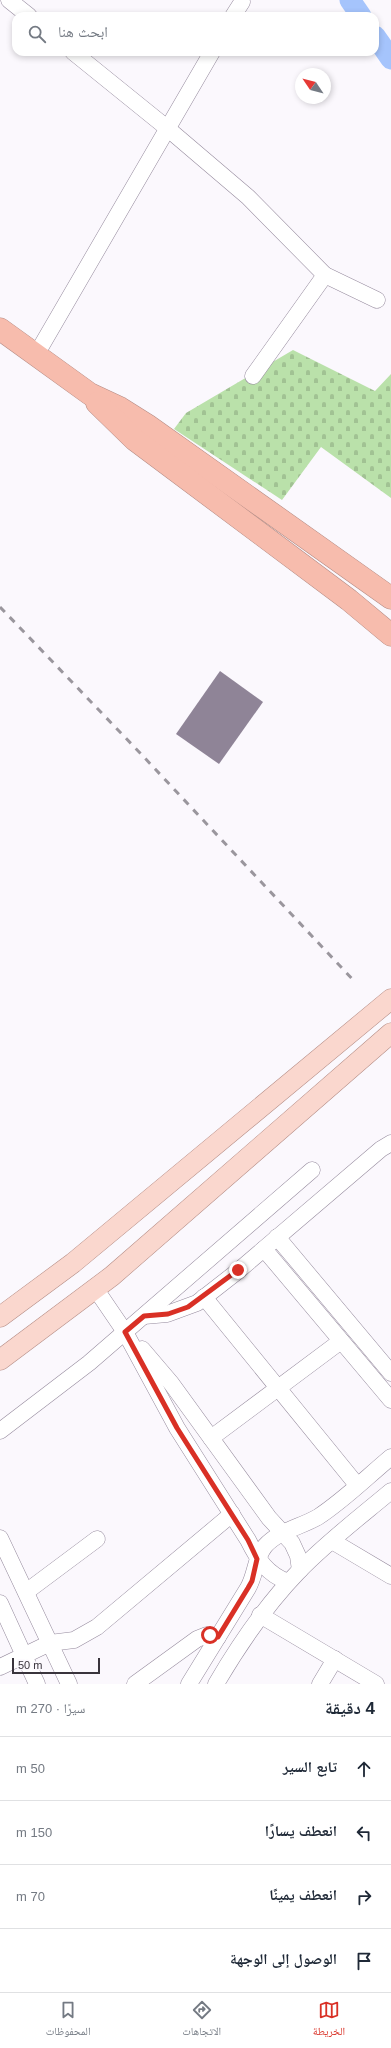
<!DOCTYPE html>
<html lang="ar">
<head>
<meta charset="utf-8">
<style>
  body { margin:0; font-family:Arial,"Noto Naskh Arabic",sans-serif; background:#f6f6f7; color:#1f2937; direction:rtl }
  .compass { position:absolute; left:295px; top:68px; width:36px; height:36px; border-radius:50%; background:#fff; box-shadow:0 2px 6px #0003; rotate:305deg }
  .scale { position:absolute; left:12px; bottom:10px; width:88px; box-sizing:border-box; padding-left:4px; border:2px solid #39343c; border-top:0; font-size:11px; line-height:14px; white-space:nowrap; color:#39343c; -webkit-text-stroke:3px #fbf8fd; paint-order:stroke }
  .stop { position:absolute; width:12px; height:12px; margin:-9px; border:3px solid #d93025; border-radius:50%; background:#fff }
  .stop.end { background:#d93025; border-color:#fff; box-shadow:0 1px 4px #0008 }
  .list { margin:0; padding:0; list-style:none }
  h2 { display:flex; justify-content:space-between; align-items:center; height:52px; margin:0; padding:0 16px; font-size:17px }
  h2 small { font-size:13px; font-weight:400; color:#747a83 }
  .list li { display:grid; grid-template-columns:26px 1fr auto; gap:12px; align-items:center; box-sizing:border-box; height:64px; padding:0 16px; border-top:1px solid #e0e1e3 }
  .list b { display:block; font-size:15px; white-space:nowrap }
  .list em { font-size:13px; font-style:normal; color:#747a83 }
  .icon { flex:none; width:22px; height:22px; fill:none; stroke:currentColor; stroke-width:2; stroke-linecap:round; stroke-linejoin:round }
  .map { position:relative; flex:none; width:391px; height:1684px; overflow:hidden; direction:ltr }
  .search { position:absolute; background:#fff; box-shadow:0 2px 6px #0003; left:12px; right:12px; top:12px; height:44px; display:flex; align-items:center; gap:10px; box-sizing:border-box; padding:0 14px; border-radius:12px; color:#747a83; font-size:15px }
  .sheet { height:308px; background:#fff }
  nav { display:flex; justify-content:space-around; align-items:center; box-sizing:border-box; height:56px; border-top:1px solid #e0e1e3; background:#fff; font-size:11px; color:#747a83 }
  nav a { display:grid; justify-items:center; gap:2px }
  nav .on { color:#d93025 }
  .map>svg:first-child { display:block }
</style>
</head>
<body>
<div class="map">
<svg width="391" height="1684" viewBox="0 0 391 1684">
  <defs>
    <pattern id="cemetery-stones" width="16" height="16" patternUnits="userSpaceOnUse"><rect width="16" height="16" fill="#bae1aa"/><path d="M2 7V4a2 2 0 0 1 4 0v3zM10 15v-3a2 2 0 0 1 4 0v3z" fill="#a1c293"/></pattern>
  </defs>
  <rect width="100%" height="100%" fill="#fbf8fd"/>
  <path fill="url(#cemetery-stones)" d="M 293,350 L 375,391 L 391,374 L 391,498 L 321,447 L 282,500 L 174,429 L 186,413 Z"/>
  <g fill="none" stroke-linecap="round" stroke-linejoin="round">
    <g stroke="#a5c4fc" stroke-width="21">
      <path d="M 350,0 L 361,16"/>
      <path d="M 375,36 L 391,59"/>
    </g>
  </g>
  <path fill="#8f8497" d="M 220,671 L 263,702 L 219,764 L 176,734 Z"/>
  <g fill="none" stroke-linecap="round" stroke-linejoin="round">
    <defs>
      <g id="minor">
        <path d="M 9,0 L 29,16"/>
        <path d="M 233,16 L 242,2"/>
        <path d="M 73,52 L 167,128 L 248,197 L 325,275 L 377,300"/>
        <path d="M 36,355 L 212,52"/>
        <path d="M 253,376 L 325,275"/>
        <path d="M 277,1237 L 391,1373"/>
        <path d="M 264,1249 L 391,1400"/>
        <path d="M 95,1288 L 125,1332 L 177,1428 L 248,1540 C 258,1560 267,1574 288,1582"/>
        <path d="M 204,1297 L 357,1485"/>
        <path d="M 144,1316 L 167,1314 L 197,1303 L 238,1271 L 381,1149 L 391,1143"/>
        <path d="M 142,1349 L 171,1383 L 269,1518 L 292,1543 L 298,1556 L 300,1570"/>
        <path d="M 0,1431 L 89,1363 L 312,1170"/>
        <path d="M 211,1438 L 341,1341"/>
        <path d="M 0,1538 L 69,1684"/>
        <path d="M 332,1541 L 391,1576"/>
        <path d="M 26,1592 L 97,1539"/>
        <path d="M 0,1603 L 37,1684"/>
        <path d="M 260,1615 L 376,1684"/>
        <path d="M 0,1667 L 50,1643 L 74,1640 L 97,1627 L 232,1514"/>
        <path d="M 135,1684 L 197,1639 L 207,1635 L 218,1637"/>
        <path d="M 189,1684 L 248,1588 C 256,1574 255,1558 265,1546 C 278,1531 301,1527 318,1517 C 344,1500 367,1477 391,1457"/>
        <path d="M 216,1684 C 240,1643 266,1605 299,1571 C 327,1542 360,1517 391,1491"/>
        <path d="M 320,1684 L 335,1659"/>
      </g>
      <g id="major">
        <path d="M 0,1317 L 73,1263 L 391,999"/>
        <path d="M 0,1360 L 112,1276 L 391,1033"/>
      </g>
      <g id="highway">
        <path d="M 0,329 L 90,394 L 120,408 L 147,425 L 391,598"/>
        <path d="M 97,403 L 135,440 L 349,600 L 391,635"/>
      </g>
    </defs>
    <use href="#minor" stroke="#968b9e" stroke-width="17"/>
    <use href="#major" stroke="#b48c85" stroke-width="21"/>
    <use href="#highway" stroke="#b48c85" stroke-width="23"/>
    <use href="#minor" stroke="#fff" stroke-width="16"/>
    <use href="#major" stroke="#fad7ce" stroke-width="20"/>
    <use href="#highway" stroke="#f7bcad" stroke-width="22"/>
    <path stroke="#9a969d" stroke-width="3" stroke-dasharray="7 7" stroke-linecap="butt" d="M 0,607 L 142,755 L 356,983"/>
  </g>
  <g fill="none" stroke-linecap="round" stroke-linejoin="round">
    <path stroke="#d93025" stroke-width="5" d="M 210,1635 L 218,1637 L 248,1588 L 252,1581 L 257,1559 L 248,1540 L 177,1428 L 125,1332 L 144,1316 L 168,1314 L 188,1307 L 238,1270"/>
  </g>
</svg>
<svg class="compass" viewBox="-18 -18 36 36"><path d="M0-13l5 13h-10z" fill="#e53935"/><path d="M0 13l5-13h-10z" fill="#747a83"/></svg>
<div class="scale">50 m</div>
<div class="stop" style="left:210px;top:1635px"></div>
<div class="stop end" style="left:238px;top:1270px"></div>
<div class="search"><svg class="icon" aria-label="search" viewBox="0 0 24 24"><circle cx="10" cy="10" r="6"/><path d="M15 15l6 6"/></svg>ابحث هنا</div>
</div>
<section class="sheet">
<h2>4 دقيقة<small>سيرًا · 270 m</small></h2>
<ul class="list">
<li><svg class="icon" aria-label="ahead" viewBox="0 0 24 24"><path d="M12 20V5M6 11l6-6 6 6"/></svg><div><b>تابع السير</b></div><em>50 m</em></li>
<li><svg class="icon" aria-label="left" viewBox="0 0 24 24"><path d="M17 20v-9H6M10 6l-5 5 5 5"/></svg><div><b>انعطف يسارًا</b></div><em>150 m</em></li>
<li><svg class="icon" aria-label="right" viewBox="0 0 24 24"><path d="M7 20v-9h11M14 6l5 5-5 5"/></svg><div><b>انعطف يمينًا</b></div><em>70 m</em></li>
<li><svg class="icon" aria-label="arrive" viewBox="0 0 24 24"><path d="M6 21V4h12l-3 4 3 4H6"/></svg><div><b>الوصول إلى الوجهة</b></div></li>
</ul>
</section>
<nav>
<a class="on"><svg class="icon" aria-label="map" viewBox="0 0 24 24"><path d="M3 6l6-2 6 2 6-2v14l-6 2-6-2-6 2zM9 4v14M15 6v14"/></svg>الخريطة</a>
<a><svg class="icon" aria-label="directions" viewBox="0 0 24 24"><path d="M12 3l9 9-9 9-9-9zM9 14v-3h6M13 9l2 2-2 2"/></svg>الاتجاهات</a>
<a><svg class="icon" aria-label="saved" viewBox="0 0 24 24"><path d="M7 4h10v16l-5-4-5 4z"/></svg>المحفوظات</a>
</nav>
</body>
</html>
